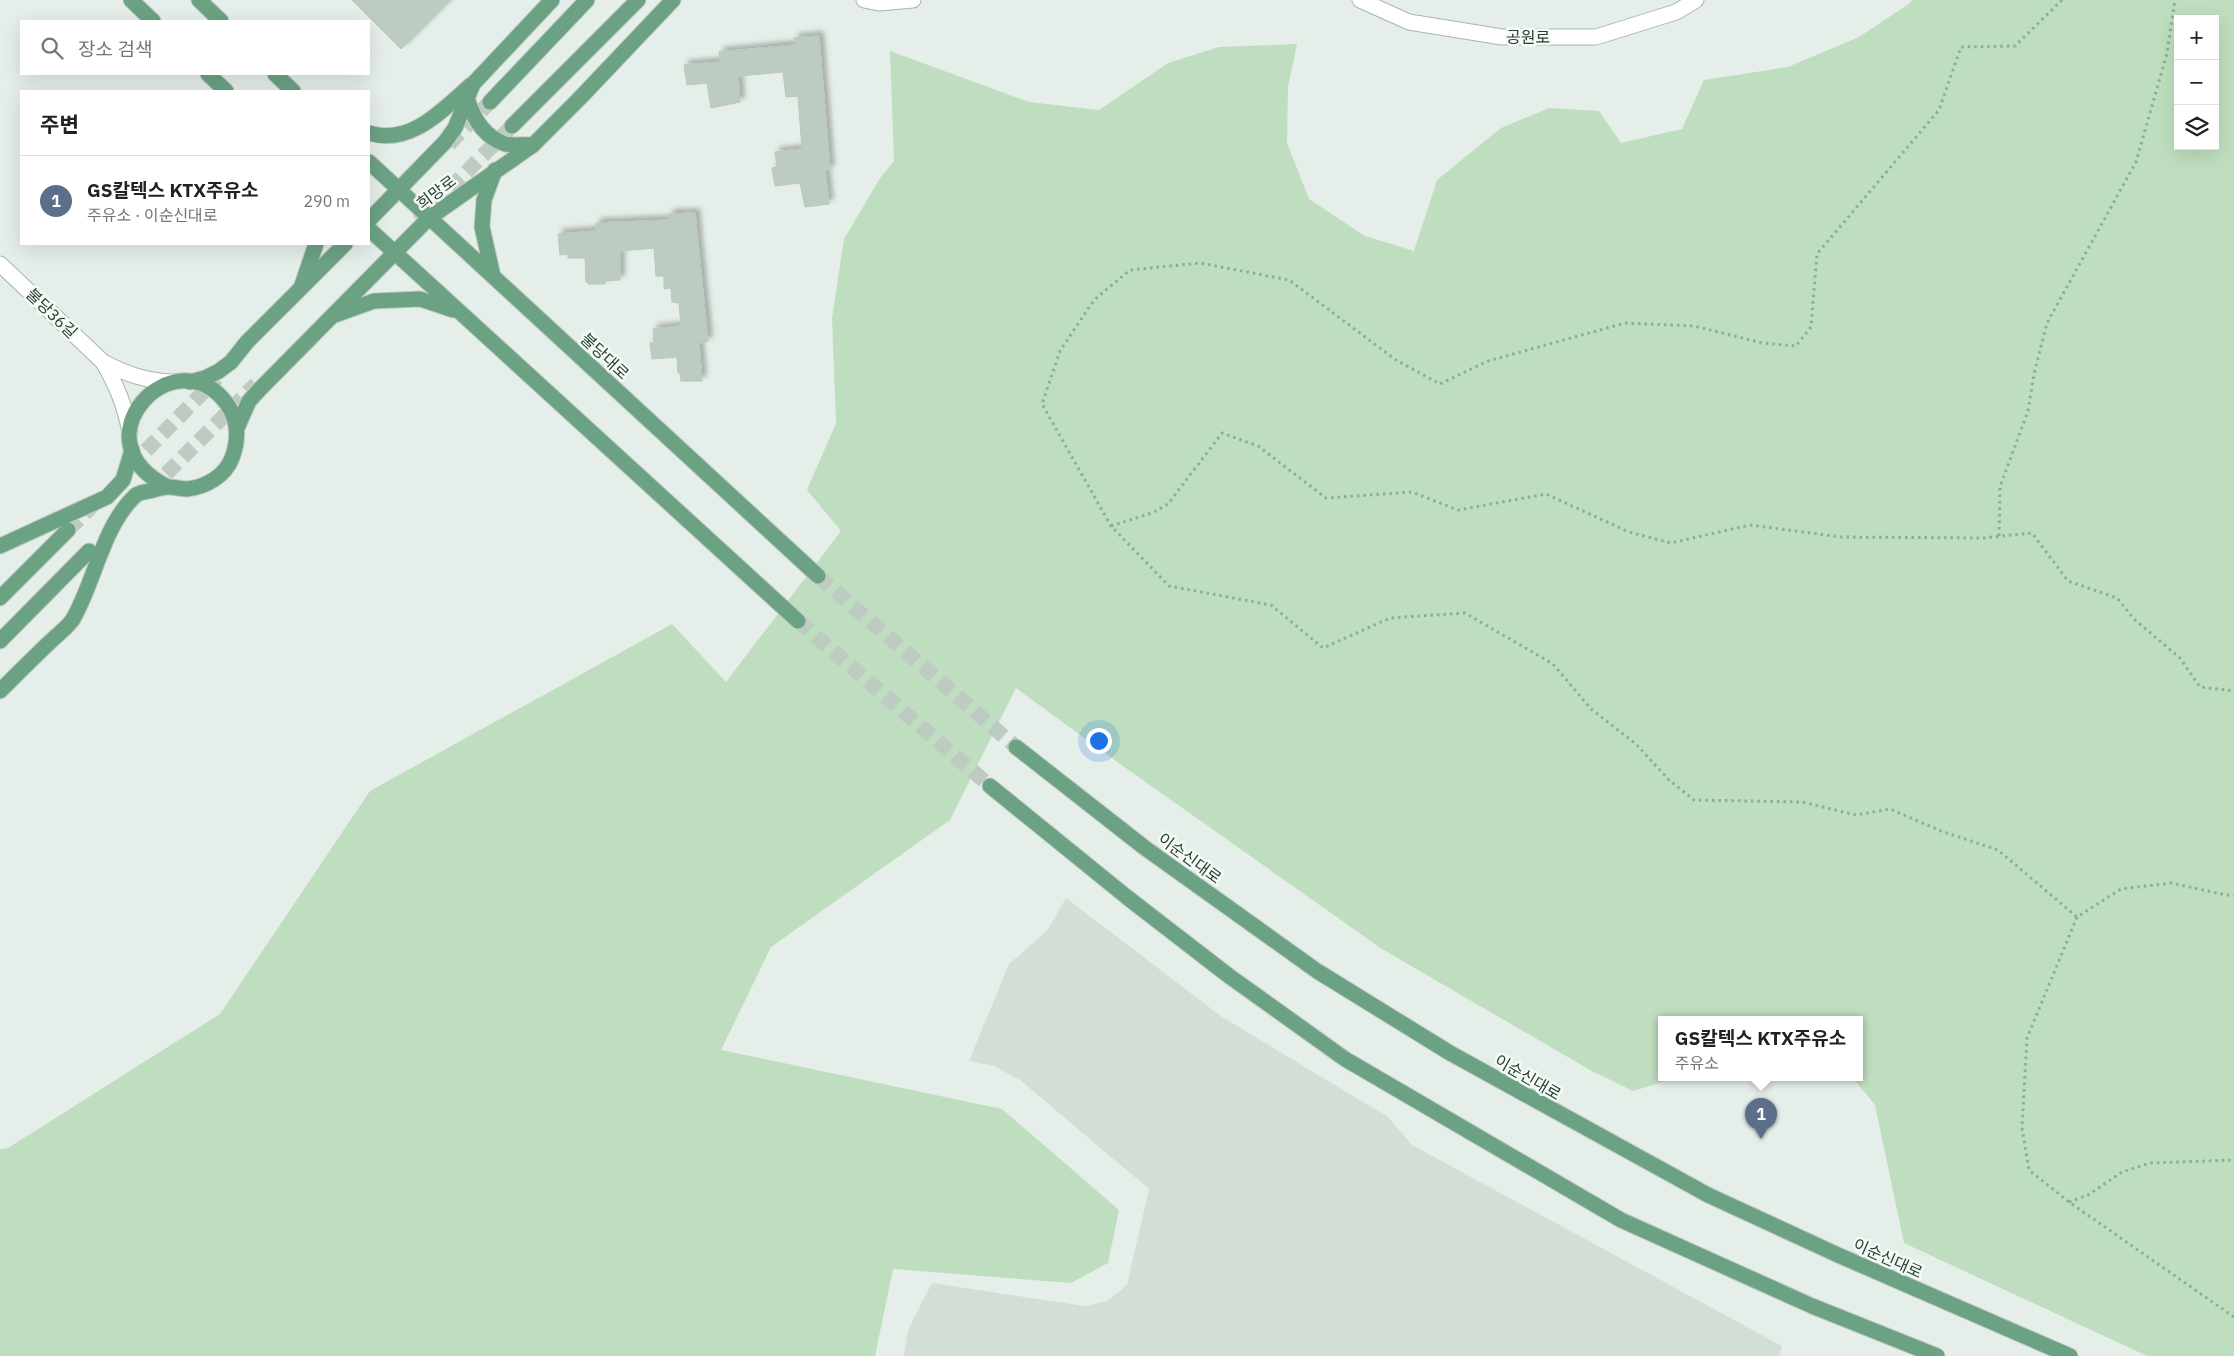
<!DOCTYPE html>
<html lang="ko">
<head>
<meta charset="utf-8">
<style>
  body { margin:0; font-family:"IBM Plex Sans","Noto Sans KR",sans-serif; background:#f6f6f6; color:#202124 }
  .controls { position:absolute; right:15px; top:15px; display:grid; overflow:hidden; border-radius:0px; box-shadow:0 5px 20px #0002 }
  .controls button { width:45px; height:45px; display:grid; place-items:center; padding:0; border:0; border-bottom:1px solid #e0e0e0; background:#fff; color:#202124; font:25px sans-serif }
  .you { position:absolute; left:1098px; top:740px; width:18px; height:18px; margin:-12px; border:4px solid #fff; border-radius:50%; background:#1a73e8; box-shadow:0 0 0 8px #1a73e833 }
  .badge { display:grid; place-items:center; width:32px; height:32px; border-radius:50%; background:#ef6267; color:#fff; font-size:16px; font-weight:700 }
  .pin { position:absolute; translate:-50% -41px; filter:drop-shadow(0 1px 2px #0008) }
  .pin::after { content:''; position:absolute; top:26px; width:18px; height:15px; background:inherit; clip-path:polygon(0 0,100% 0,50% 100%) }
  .popup { position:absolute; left:1658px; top:1016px; width:205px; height:65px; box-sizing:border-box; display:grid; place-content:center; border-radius:0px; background:#fff; filter:drop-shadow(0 1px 4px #0005); font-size:16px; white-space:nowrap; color:#757577 }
  .popup b { font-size:19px; color:#202124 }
  .popup::after { content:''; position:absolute; left:50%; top:100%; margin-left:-10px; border:10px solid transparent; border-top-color:#fff }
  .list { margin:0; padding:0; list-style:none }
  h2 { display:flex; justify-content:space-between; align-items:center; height:65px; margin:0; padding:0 20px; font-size:21px }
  h2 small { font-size:16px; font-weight:400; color:#757577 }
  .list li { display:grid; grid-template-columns:32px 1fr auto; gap:15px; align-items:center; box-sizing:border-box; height:90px; padding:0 20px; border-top:1px solid #e0e0e0 }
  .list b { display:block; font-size:19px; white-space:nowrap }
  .list p { margin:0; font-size:16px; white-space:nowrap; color:#757577 }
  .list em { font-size:16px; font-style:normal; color:#757577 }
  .icon { flex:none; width:28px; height:28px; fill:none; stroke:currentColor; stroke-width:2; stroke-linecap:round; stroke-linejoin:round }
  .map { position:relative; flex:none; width:2234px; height:1356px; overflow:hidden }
  .search { position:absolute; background:#fff; box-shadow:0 5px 20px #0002; left:20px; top:20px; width:350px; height:55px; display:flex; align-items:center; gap:12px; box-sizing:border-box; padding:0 18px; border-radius:0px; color:#757577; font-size:19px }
  .panel { position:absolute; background:#fff; box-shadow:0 5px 20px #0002; left:20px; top:90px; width:350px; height:155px; border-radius:0px }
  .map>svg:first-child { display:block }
</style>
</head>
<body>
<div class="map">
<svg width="2234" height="1356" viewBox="0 0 2234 1356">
  <defs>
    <filter id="shadow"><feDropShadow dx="4.5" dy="-4.5" stdDeviation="2.5" flood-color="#0004"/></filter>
  </defs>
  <rect width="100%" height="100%" fill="#e5eee8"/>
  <path fill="#d3ded6" d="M 1066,898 L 1222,1017 L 1388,1117 L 1412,1145 L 1782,1346 L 1779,1356 L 904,1356 L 908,1330 L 932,1283 L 1085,1306 L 1107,1301 L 1127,1285 L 1149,1189 L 1020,1080 L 994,1066 L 969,1061 L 1009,964 L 1047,931 Z"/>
  <path fill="#bfdebf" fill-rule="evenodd" d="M 1912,0 L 2234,0 L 2234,1356 L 2147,1356 L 1904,1243 L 1875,1105 L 1853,1078 L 1860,1078 L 1860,1020 L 1662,1020 L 1662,1078 L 1675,1078 L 1633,1091 L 1590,1070 L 1382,949 L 1120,764 L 1016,688 L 950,820 L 771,947 L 721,1050 L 1002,1109 L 1119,1210 L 1108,1263 L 1071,1283 L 893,1269 L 875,1356 L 0,1356 L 0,1149 L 8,1148 L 220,1014 L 370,791 L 672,624 L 726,682 L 841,531 L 807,490 L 836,423 L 832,318 L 844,239 L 880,178 L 894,161 L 890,51 L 1029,102 L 1099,110 L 1168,63 L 1219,47 L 1297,44 L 1288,87 L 1287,143 L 1309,199 L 1365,236 L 1414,251 L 1437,180 L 1501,128 L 1549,108 L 1599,111 L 1621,143 L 1682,129 L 1704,80 L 1788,67 L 1859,37 L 1910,3 ZM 2178,19 L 2215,19 L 2215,146 L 2178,146 Z"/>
  <g fill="#bdccc2" stroke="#b7c8bc" filter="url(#shadow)">
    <path d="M 352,0 L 450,0 L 401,49 Z"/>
    <path d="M 819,36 L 830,170 L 825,170 L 829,204 L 805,207 L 800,183 L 775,186 L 772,168 L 777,167 L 775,152 L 802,149 L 798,96 L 786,97 L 783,72 L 738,76 L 740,102 L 711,108 L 707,83 L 687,85 L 684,65 L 720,62 L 719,52 L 795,45 L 794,38 Z"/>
    <path d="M 695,213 L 708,341 L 699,343 L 702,381 L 681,381 L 680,373 L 678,373 L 677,357 L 652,359 L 650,343 L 654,343 L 653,329 L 681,326 L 679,303 L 672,302 L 671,288 L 664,289 L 664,276 L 656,276 L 654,248 L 620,251 L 620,280 L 605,281 L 605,284 L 589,284 L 586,282 L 585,258 L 568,258 L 568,254 L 560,255 L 558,234 L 596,231 L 596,223 L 669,220 L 669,214 Z"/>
  </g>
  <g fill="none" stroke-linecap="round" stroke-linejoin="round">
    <g stroke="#becbc3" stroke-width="15" stroke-dasharray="15 8" stroke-linecap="butt">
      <path d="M 449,144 L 490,102"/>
      <path d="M 418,221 L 512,126"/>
      <path d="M 130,467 L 217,378"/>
      <path d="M 150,490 L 256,384"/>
      <path d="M 68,530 L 93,505"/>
      <path d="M 818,576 L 1016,747"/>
      <path d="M 798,621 L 990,786"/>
    </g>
    <defs>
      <g id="minor">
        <path d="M 864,0 L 879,3 L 913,0"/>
        <path d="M 1360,0 L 1409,22 L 1502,37 L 1596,37 L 1676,12 L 1696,0"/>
        <path d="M 0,264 L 103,362"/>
        <path d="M 130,433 C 125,406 117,386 103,362 C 126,374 146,381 172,382"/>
      </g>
      <g id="major">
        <path d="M 131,0 L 153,21"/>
        <path d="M 199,0 L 221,21"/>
        <path d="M 208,74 L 226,91"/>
        <path d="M 275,74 L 293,91"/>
        <path d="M 467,98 C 473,118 484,137 505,144 C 513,146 524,144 533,145"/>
        <path d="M 490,102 L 587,0"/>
        <path d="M 512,126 L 638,0"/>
        <path d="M 369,133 C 411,146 442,110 471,85"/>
        <path d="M 369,162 L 818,576"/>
        <path d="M 369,220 L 445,142 L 455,128 L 473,84 L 552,0"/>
        <path d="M 369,229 L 798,621"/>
        <path d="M 493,276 L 482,227 L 484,200 L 495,170"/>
        <path d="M 302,285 L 316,244"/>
        <path d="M 335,315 L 374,301 L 420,299 L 453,310"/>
        <path d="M 190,382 L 205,378 L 219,371 L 231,362 L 247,342 L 345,244"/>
        <path d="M 237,428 L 249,401 L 261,388 L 429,218 L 533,145 L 580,98 L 673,0"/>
        <path d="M 0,546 L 107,497 L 123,480 L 132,450"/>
        <path d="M 0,598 L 68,530"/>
        <path d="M 0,641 L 89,551"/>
        <path d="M 0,691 C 17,674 34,657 51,641 C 58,634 68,627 73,619 C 95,581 103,525 136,495 C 140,492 145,492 150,491 C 156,489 163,487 169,487 C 175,487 181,489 187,489 C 206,487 225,476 232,458 C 239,439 239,421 227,404 C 176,334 73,440 168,487"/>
        <path d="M 1016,747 L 1145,848 L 1317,971 L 1450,1053 L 1708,1195 L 1838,1255 L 2070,1356"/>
        <path d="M 990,786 L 1128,898 L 1229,976 L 1345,1059 L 1621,1220 L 1812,1306 L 1937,1356"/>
      </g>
    </defs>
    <use href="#minor" stroke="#a7b6ad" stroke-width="17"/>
    <use href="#major" stroke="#c2cac5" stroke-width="17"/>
    <g stroke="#86b197" stroke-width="3" stroke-dasharray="2.5 4" stroke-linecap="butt">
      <path d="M 2062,0 L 2015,46 L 1961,47 L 1939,110 L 1817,254 L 1811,327 L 1796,346 L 1762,343 L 1694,326 L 1625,323 L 1488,361 L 1440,384 L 1396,360 L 1289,280 L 1200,263 L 1130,270 L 1094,300 L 1060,351 L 1042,404 L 1111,526 L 1169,586 L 1271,605 L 1323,648 L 1390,618 L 1465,613 L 1553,664 L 1591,709 L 1636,744 L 1669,780 L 1694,800 L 1802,802 L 1856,815 L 1890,809 L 1941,831 L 1998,850 L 2077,917 L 2121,889 L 2171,883 L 2226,895 L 2234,895"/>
      <path d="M 1111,526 L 1152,513 L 1168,504 L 1222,433 L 1258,446 L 1326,498 L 1412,492 L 1458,510 L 1546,494 L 1629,532 L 1671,543 L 1750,525 L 1841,537 L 1983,538 L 2032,533 L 2068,581 L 2117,598 L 2134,619 L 2180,658 L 2200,687 L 2234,691"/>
      <path d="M 1999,536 L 2000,487 L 2028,411 L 2034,374 L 2047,323 L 2136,162 L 2167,53 L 2175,0"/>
      <path d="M 2077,917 L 2027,1038 L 2022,1128 L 2029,1170 L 2069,1202 L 2234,1317"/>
      <path d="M 2069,1202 L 2088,1195 L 2122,1172 L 2150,1163 L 2234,1160"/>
    </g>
    <use href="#minor" stroke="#fff" stroke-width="15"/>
    <use href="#major" stroke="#6ba284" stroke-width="15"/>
  </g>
  <g text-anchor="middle" stroke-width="5" stroke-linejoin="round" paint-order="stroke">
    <g font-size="16" fill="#244031" stroke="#f6faf7">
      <text x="1528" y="43">공원로</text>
      <text transform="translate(436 192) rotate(-37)" y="6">희망로</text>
      <text transform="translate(52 313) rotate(44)" y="6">불당36길</text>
      <text transform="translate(605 356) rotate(43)" y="6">불당대로</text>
      <text transform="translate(1190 858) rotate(36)" y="6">이순신대로</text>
      <text transform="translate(1528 1077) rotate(30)" y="6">이순신대로</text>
      <text transform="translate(1888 1258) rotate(24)" y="6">이순신대로</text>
    </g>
  </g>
</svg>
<div class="controls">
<button>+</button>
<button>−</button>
<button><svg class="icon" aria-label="layers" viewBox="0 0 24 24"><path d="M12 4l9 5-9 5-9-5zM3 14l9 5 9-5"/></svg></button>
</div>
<div class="you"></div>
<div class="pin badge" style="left:1761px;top:1139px;background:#5c6f8a">1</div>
<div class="popup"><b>GS칼텍스 KTX주유소</b>주유소</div>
<div class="search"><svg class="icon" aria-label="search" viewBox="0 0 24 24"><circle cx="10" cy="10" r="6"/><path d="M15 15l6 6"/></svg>장소 검색</div>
<section class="panel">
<h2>주변<small></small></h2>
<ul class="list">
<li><span class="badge" style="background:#5c6f8a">1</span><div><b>GS칼텍스 KTX주유소</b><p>주유소 · 이순신대로</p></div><em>290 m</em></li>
</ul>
</section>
</div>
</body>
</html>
